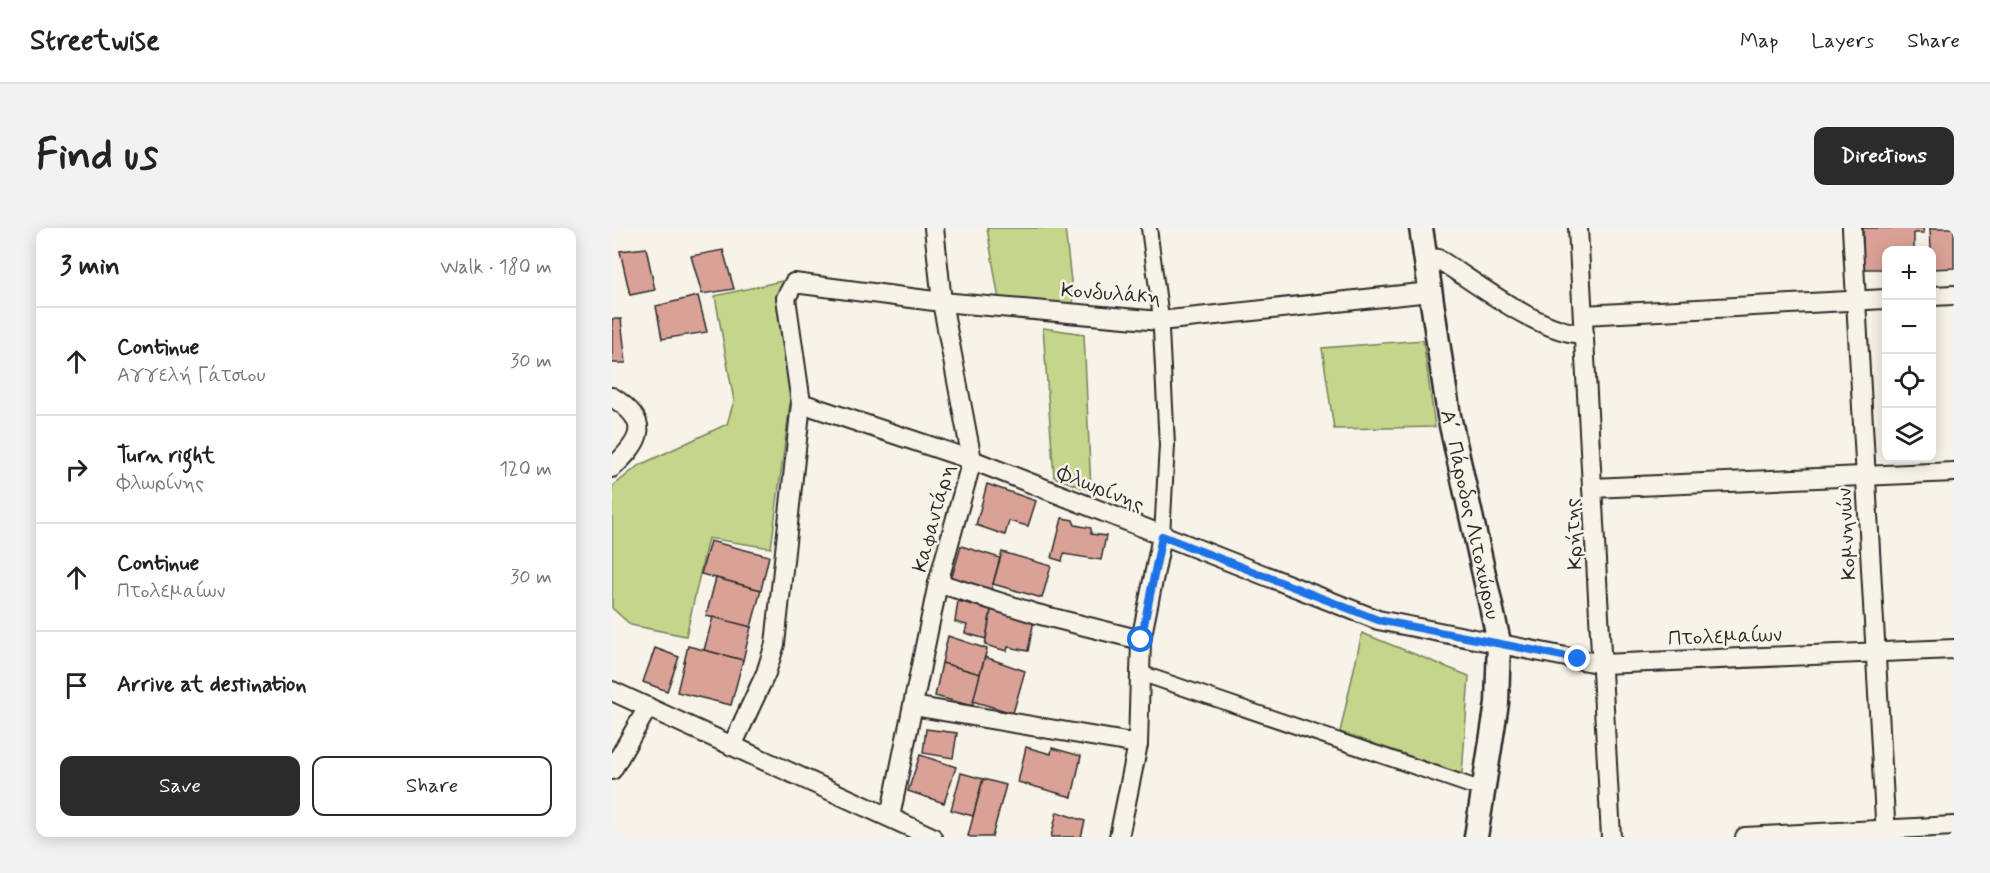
<!DOCTYPE html>
<html lang="en">
<head>
<meta charset="utf-8">
<style>
  body { margin:0; font-family:Mynerve,sans-serif; background:#f2f2f2; color:#222 }
  .controls { position:absolute; right:18px; top:18px; display:grid; overflow:hidden; border-radius:12px; box-shadow:0 3px 15px #0003 }
  .controls button { width:54px; height:54px; display:grid; place-items:center; padding:0; border:0; border-bottom:2px solid #e0e0e0; background:#fff; color:#222; font:30px sans-serif }
  .stop { position:absolute; width:18px; height:18px; margin:-14px; border:4px solid #1a73e8; border-radius:50%; background:#fff }
  .stop.end { background:#1a73e8; border-color:#fff; box-shadow:0 2px 6px #0008 }
  .list { margin:0; padding:0; list-style:none }
  h2 { display:flex; justify-content:space-between; align-items:center; height:78px; margin:0; padding:0 24px; font-size:26px }
  h2 small { font-size:20px; font-weight:400; color:#767676 }
  .list li { display:grid; grid-template-columns:39px 1fr auto; gap:18px; align-items:center; box-sizing:border-box; height:108px; padding:0 24px; border-top:2px solid #e0e0e0 }
  .list b { display:block; font-size:22px; white-space:nowrap }
  .list p { margin:0; font-size:20px; white-space:nowrap; color:#767676 }
  .list em { font-size:20px; font-style:normal; color:#767676 }
  .actions { display:flex; gap:12px; padding:18px 24px }
  .actions a { flex:1; padding:14px 0; border:2px solid #2b2b2b; border-radius:12px; text-align:center; font-size:21px; color:#2b2b2b }
  .actions .main { background:#2b2b2b; color:#fff }
  .icon { flex:none; width:33px; height:33px; fill:none; stroke:currentColor; stroke-width:2; stroke-linecap:round; stroke-linejoin:round }
  .map { position:relative; flex:none; width:1342px; height:609px; overflow:hidden; border-radius:12px }
  header { display:flex; align-items:center; gap:36px; box-sizing:border-box; height:84px; padding:0 30px; background:#fff; border-bottom:2px solid #e0e0e0 }
  header strong { font-size:28px }
  nav { display:flex; gap:33px; margin-inline-start:auto; font-size:21px }
  .intro { display:flex; align-items:center; justify-content:space-between; box-sizing:border-box; height:144px; padding:0 36px }
  h1 { margin:0; font-size:42px }
  .button { padding:15px 27px; border-radius:12px; background:#2b2b2b; color:#fff; font-size:21px; font-weight:700 }
  main { display:flex; gap:36px; padding:0 36px }
  aside { flex:1; background:#fff; border-radius:12px; box-shadow:0 3px 15px #0003 }
  .map>svg:first-child { display:block }
</style>
</head>
<body>
<header>
<strong>Streetwise</strong>
<nav><a>Map</a><a>Layers</a><a>Share</a></nav>
</header>
<div class="intro"><h1>Find us</h1><a class="button">Directions</a></div>
<main>
<aside>
<h2>3 min<small>Walk · 180 m</small></h2>
<ul class="list">
<li><svg class="icon" aria-label="ahead" viewBox="0 0 24 24"><path d="M12 20V5M6 11l6-6 6 6"/></svg><div><b>Continue</b><p>Αγγελή Γάτσιου</p></div><em>30 m</em></li>
<li><svg class="icon" aria-label="right" viewBox="0 0 24 24"><path d="M7 20v-9h11M14 6l5 5-5 5"/></svg><div><b>Turn right</b><p>Φλωρίνης</p></div><em>120 m</em></li>
<li><svg class="icon" aria-label="ahead" viewBox="0 0 24 24"><path d="M12 20V5M6 11l6-6 6 6"/></svg><div><b>Continue</b><p>Πτολεμαίων</p></div><em>30 m</em></li>
<li><svg class="icon" aria-label="arrive" viewBox="0 0 24 24"><path d="M6 21V4h12l-3 4 3 4H6"/></svg><div><b>Arrive at destination</b></div></li>
</ul>
<div class="actions"><a class="main">Save</a><a>Share</a></div>
</aside>
<div class="map">
<svg width="1342" height="609" viewBox="0 0 1342 609">
  <rect width="100%" height="100%" fill="#f7f3e8"/>
  <filter id="ink" filterUnits="userSpaceOnUse"><feTurbulence type="fractalNoise" baseFrequency=".0167" numOctaves="2"/><feDisplacementMap in="SourceGraphic" scale="12" xChannelSelector="R" yChannelSelector="G"/><feConvolveMatrix kernelMatrix="1 2 1 2 8 2 1 2 1" color-interpolation-filters="sRGB"/></filter>
  <g filter="url(#ink)">
    <g fill="#c4d68b" stroke="#78805b" stroke-width="1.5">
      <path d="M 375,0 L 453,0 L 462,80 L 387,72 Z"/>
      <path d="M 170,53 L 181,153 L 159,320 L 96,310 L 74,408 L 19,397 L 0,380 L 0,259 L 26,238 L 115,196 L 122,173 L 103,68 Z"/>
      <path d="M 431,100 L 472,106 L 479,263 L 442,249 Z"/>
      <path d="M 811,112 L 823,199 L 722,201 L 710,120 Z"/>
      <path d="M 750,405 L 857,448 L 850,546 L 728,504 Z"/>
    </g>
    <g fill="#daa296" stroke="#2b2b2b" stroke-width="1.5">
      <path d="M 1251,0 L 1311,0 L 1312,5 L 1302,5 L 1302,22 L 1274,22 L 1274,41 L 1251,41 Z"/>
      <path d="M 1318,0 L 1342,0 L 1342,40 L 1320,41 Z"/>
      <path d="M 34,20 L 43,62 L 18,67 L 8,23 Z"/>
      <path d="M 111,22 L 122,61 L 90,66 L 79,28 Z"/>
      <path d="M 86,68 L 95,104 L 50,111 L 44,78 Z"/>
      <path d="M 0,91 L 9,91 L 14,135 L 0,135 Z"/>
      <path d="M 375,256 L 424,273 L 416,298 L 397,293 L 393,307 L 364,297 Z"/>
      <path d="M 450,290 L 461,292 L 463,297 L 479,300 L 479,306 L 494,308 L 489,332 L 452,326 L 450,333 L 440,330 Z"/>
      <path d="M 98,313 L 157,328 L 149,362 L 89,346 Z"/>
      <path d="M 349,318 L 388,330 L 379,363 L 339,352 Z"/>
      <path d="M 390,324 L 439,338 L 430,370 L 381,356 Z"/>
      <path d="M 104,350 L 149,362 L 139,399 L 94,388 Z"/>
      <path d="M 346,373 L 379,382 L 374,411 L 353,405 L 355,397 L 343,394 Z"/>
      <path d="M 379,382 L 422,392 L 416,423 L 396,419 L 395,423 L 373,417 Z"/>
      <path d="M 101,389 L 139,399 L 131,432 L 92,422 Z"/>
      <path d="M 336,408 L 375,421 L 368,446 L 330,435 Z"/>
      <path d="M 76,418 L 131,432 L 119,477 L 65,464 Z"/>
      <path d="M 43,420 L 67,429 L 55,463 L 31,454 Z"/>
      <path d="M 373,429 L 413,443 L 401,485 L 360,473 Z"/>
      <path d="M 330,435 L 368,446 L 360,478 L 323,468 Z"/>
      <path d="M 314,501 L 345,505 L 341,530 L 311,525 Z"/>
      <path d="M 414,519 L 439,526 L 440,520 L 469,528 L 460,569 L 406,554 Z"/>
      <path d="M 308,527 L 344,539 L 332,575 L 296,563 Z"/>
      <path d="M 349,545 L 371,551 L 361,588 L 339,582 Z"/>
      <path d="M 371,551 L 394,557 L 380,609 L 359,609 L 356,608 Z"/>
      <path d="M 445,584 L 473,593 L 469,609 L 439,609 Z"/>
    </g>
    <g fill="none" stroke-linecap="round" stroke-linejoin="round">
      <defs>
        <g id="pedestrian">
          <path d="M 537,0 L 548,83 L 555,217 L 550,308"/>
          <path d="M 528,445 L 871,562"/>
        </g>
        <g id="minor">
          <path d="M 966,0 L 999,609"/>
          <path d="M 1240,0 L 1274,609"/>
          <path d="M 812,29 L 826,31 C 865,55 927,105 972,106"/>
          <path d="M 1320,68 L 1342,67"/>
          <path d="M 971,87 L 1274,71"/>
          <path d="M 0,169 C 40,194 30,212 0,240"/>
          <path d="M 189,175 L 360,232 L 766,392 L 990,436 L 1342,421"/>
          <path d="M 980,260 L 1342,244"/>
          <path d="M 326,355 L 425,386 L 529,412"/>
          <path d="M 0,463 L 320,609"/>
          <path d="M 301,478 L 526,516"/>
          <path d="M 120,518 L 154,445 L 163,416 L 189,175 L 174,70 L 182,55 L 330,74 L 548,93 L 818,64"/>
          <path d="M 0,542 L 36,479"/>
          <path d="M 278,589 L 326,355 L 360,232 L 330,74 L 322,0"/>
          <path d="M 507,609 L 526,516 L 529,412 L 550,308"/>
          <path d="M 1133,609 L 1342,598"/>
        </g>
        <g id="tertiary">
          <path id="s1" d="M 809,0 L 837,188 L 887,414 L 885,475 L 864,609"/>
        </g>
      </defs>
      <use href="#pedestrian" stroke="#2b2b2b" stroke-width="18"/>
      <use href="#minor" stroke="#2b2b2b" stroke-width="22"/>
      <use href="#tertiary" stroke="#2b2b2b" stroke-width="27"/>
      <use href="#pedestrian" stroke="#f7f3e8" stroke-width="14"/>
      <use href="#minor" stroke="#f7f3e8" stroke-width="18"/>
      <use href="#tertiary" stroke="#f7f3e8" stroke-width="22"/>
    </g>
  </g>
  <g fill="none" stroke-linecap="round" stroke-linejoin="round" filter="url(#ink)">
    <path stroke="#1a73e8" stroke-width="8" d="M 529,412 L 550,308 L 766,392 L 966,431"/>
  </g>
  <g text-anchor="middle" stroke-width="5" stroke-linejoin="round" paint-order="stroke">
    <g font-size="21" fill="#2b2b2b" stroke="#f7f3e8">
      <text transform="translate(499 65) rotate(4)" y="7">Κονδυλάκη</text>
      <text transform="translate(489 260) rotate(22)" y="7">Φλωρίνης</text>
      <text dy="7" stroke="none"><textPath href="#s1" startOffset="291">Α΄ Πάροδος Λιτοχώρου</textPath></text>
      <text transform="translate(321 290) rotate(-75)" y="7">Καφαντάρη</text>
      <text transform="translate(961 306) rotate(-93)" y="7">Κρήτης</text>
      <text transform="translate(1234 306) rotate(-93)" y="7">Κομνηνών</text>
      <text transform="translate(1113 408) rotate(-2)" y="7">Πτολεμαίων</text>
    </g>
  </g>
</svg>
<div class="controls">
<button>+</button>
<button>−</button>
<button><svg class="icon" aria-label="locate" viewBox="0 0 24 24"><circle cx="12" cy="12" r="6"/><path d="M12 2v4M12 18v4M2 12h4M18 12h4"/></svg></button>
<button><svg class="icon" aria-label="layers" viewBox="0 0 24 24"><path d="M12 4l9 5-9 5-9-5zM3 14l9 5 9-5"/></svg></button>
</div>
<div class="stop" style="left:529px;top:412px"></div>
<div class="stop end" style="left:966px;top:431px"></div>
</div>
</main>
</body>
</html>
